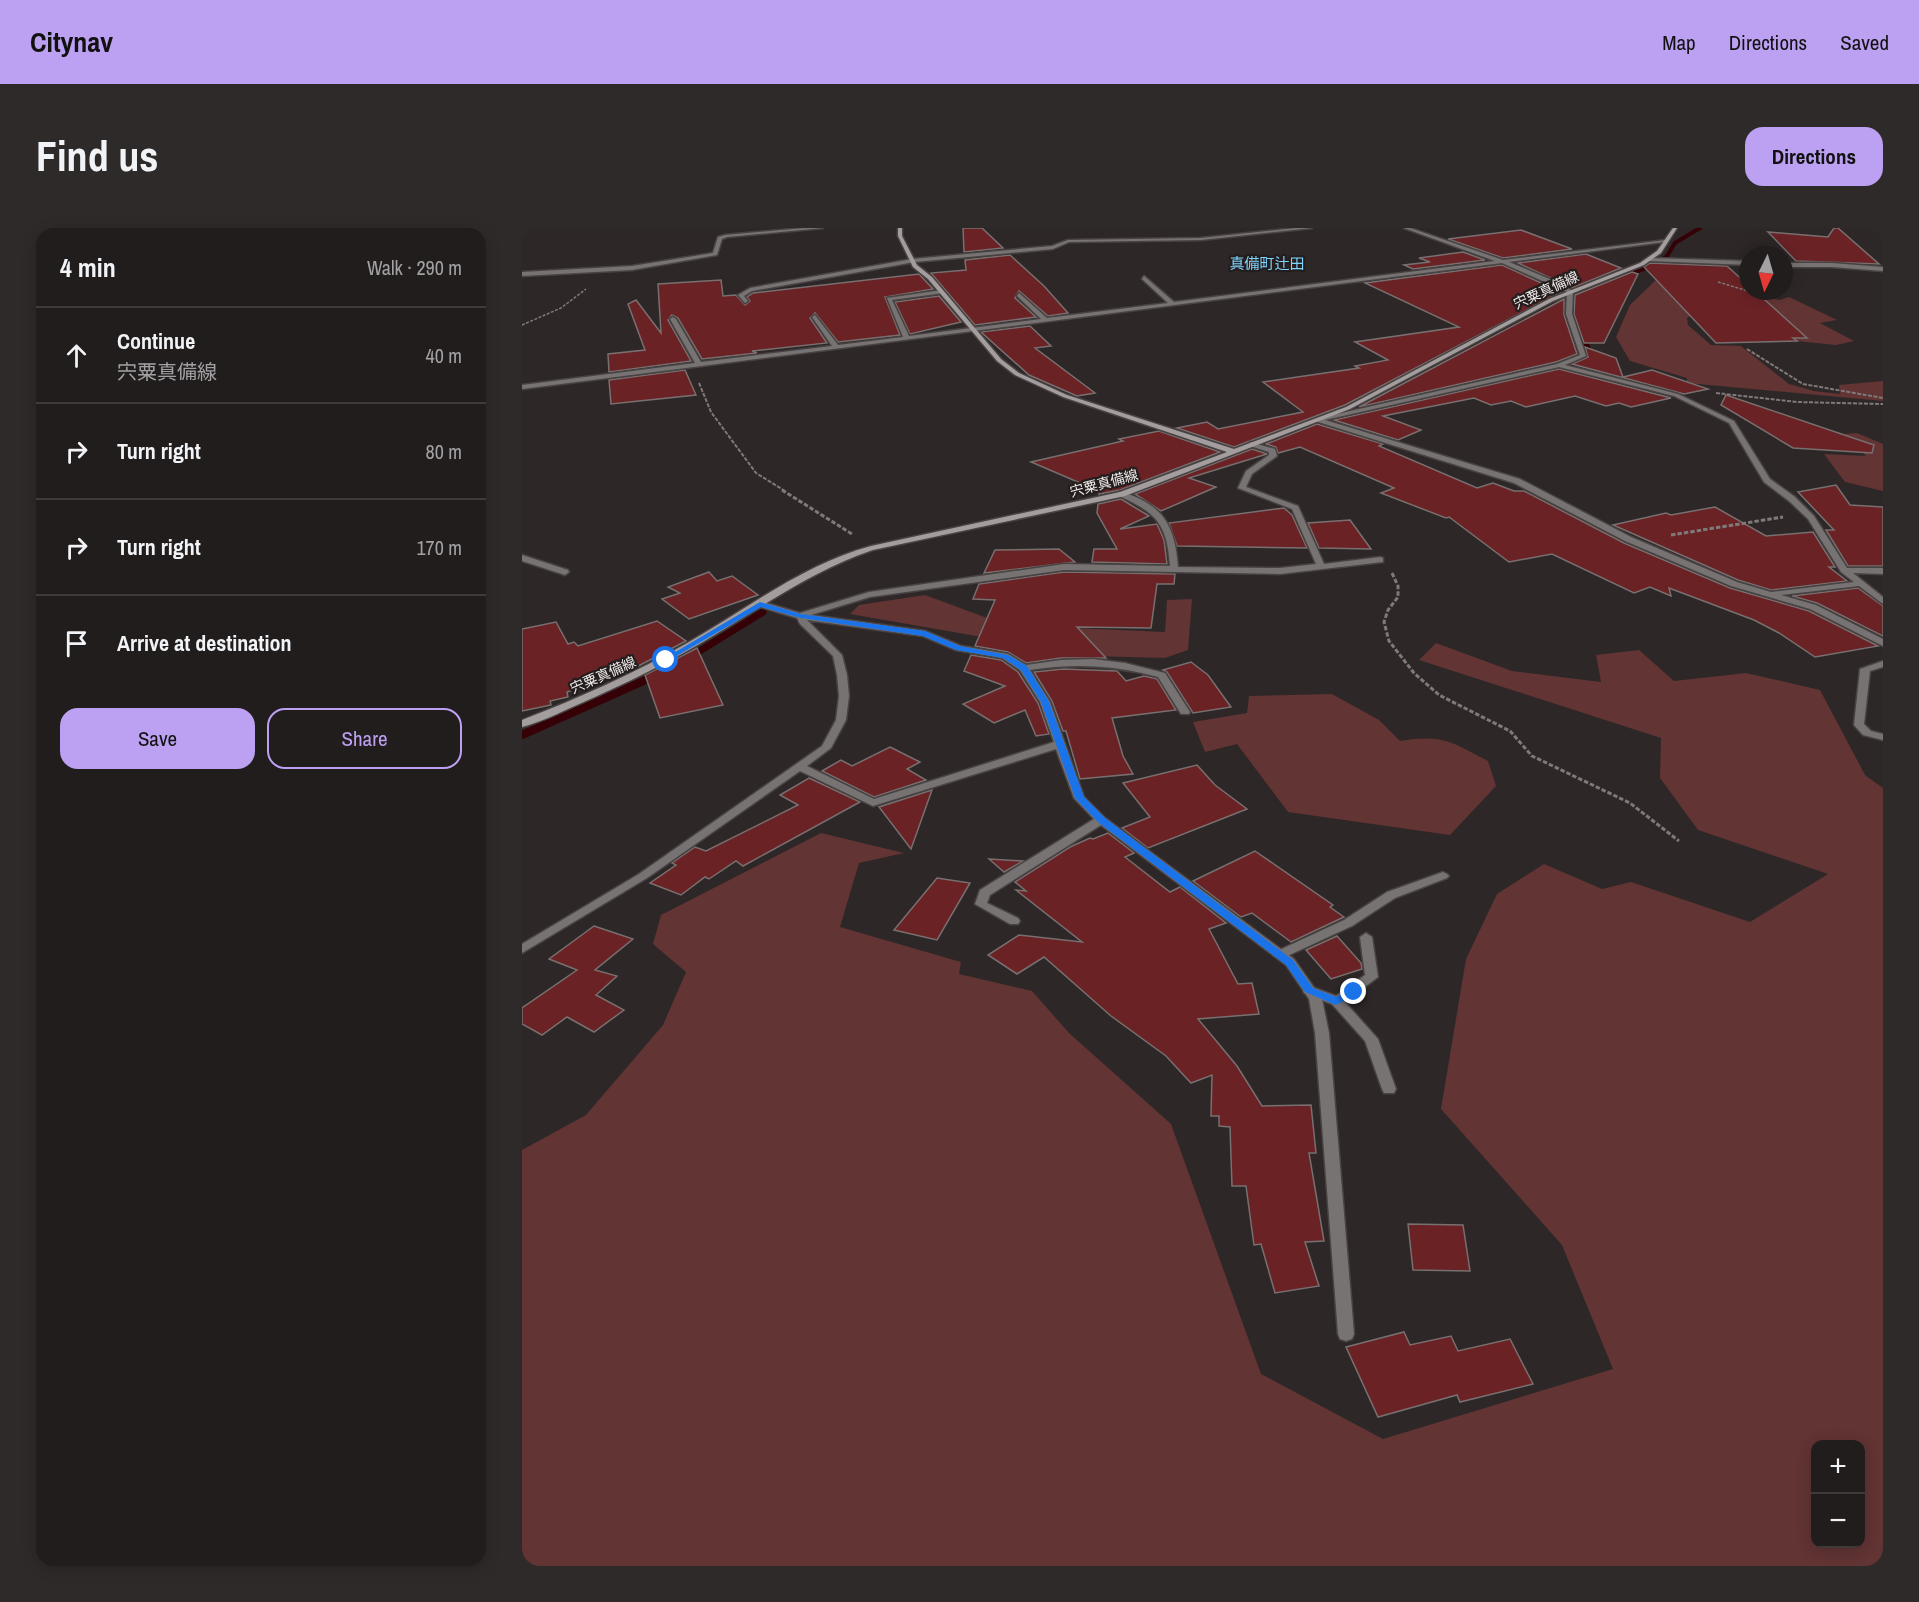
<!DOCTYPE html>
<html lang="en">
<head>
<meta charset="utf-8">
<style>
  body { margin:0; font-family:"Archivo Narrow","Noto Sans JP",sans-serif; background:#2e2a2a; color:#f1f3f6 }
  .controls { position:absolute; right:18px; bottom:18px; display:grid; overflow:hidden; border-radius:12px; box-shadow:0 3px 15px #0003 }
  .controls button { width:54px; height:54px; display:grid; place-items:center; padding:0; border:0; border-bottom:2px solid #3f3b3b; background:#221d1d; color:#f1f3f6; font:30px sans-serif }
  .compass { position:absolute; left:1217px; top:18px; width:54px; height:54px; border-radius:50%; background:#221d1d; box-shadow:0 3px 15px #0003; rotate:185deg }
  .stop { position:absolute; width:18px; height:18px; margin:-14px; border:4px solid #1a73e8; border-radius:50%; background:#fff }
  .stop.end { background:#1a73e8; border-color:#fff; box-shadow:0 2px 6px #0008 }
  .list { margin:0; padding:0; list-style:none }
  h2 { display:flex; justify-content:space-between; align-items:center; height:78px; margin:0; padding:0 24px; font-size:26px }
  h2 small { font-size:20px; font-weight:400; color:#a2a2a4 }
  .list li { display:grid; grid-template-columns:39px 1fr auto; gap:18px; align-items:center; box-sizing:border-box; height:96px; padding:0 24px; border-top:2px solid #3f3b3b }
  .list b { display:block; font-size:22px; white-space:nowrap }
  .list p { margin:0; font-size:20px; white-space:nowrap; color:#a2a2a4 }
  .list em { font-size:20px; font-style:normal; color:#a2a2a4 }
  .actions { display:flex; gap:12px; padding:18px 24px }
  .actions a { flex:1; padding:14px 0; border:2px solid #bca0f2; border-radius:18px; text-align:center; font-size:21px; color:#bca0f2 }
  .actions .main { background:#bca0f2; color:#111 }
  .icon { flex:none; width:33px; height:33px; fill:none; stroke:currentColor; stroke-width:2; stroke-linecap:round; stroke-linejoin:round }
  .map { position:relative; flex:none; width:1361px; height:1338px; overflow:hidden; border-radius:18px }
  header { display:flex; align-items:center; gap:36px; box-sizing:border-box; height:84px; padding:0 30px; background:#bca0f2; color:#111 }
  header strong { font-size:28px }
  nav { display:flex; gap:33px; margin-inline-start:auto; font-size:21px }
  .intro { display:flex; align-items:center; justify-content:space-between; box-sizing:border-box; height:144px; padding:0 36px }
  h1 { margin:0; font-size:42px }
  .button { padding:15px 27px; border-radius:18px; background:#bca0f2; color:#111; font-size:21px; font-weight:700 }
  main { display:flex; gap:36px; padding:0 36px }
  aside { flex:1; background:#221d1d; border-radius:18px; box-shadow:0 3px 15px #0003 }
  .map>svg:first-child { display:block }
</style>
</head>
<body>
<header>
<strong>Citynav</strong>
<nav><a>Map</a><a>Directions</a><a>Saved</a></nav>
</header>
<div class="intro"><h1>Find us</h1><a class="button">Directions</a></div>
<main>
<aside>
<h2>4 min<small>Walk · 290 m</small></h2>
<ul class="list">
<li><svg class="icon" aria-label="ahead" viewBox="0 0 24 24"><path d="M12 20V5M6 11l6-6 6 6"/></svg><div><b>Continue</b><p>宍粟真備線</p></div><em>40 m</em></li>
<li><svg class="icon" aria-label="right" viewBox="0 0 24 24"><path d="M7 20v-9h11M14 6l5 5-5 5"/></svg><div><b>Turn right</b></div><em>80 m</em></li>
<li><svg class="icon" aria-label="right" viewBox="0 0 24 24"><path d="M7 20v-9h11M14 6l5 5-5 5"/></svg><div><b>Turn right</b></div><em>170 m</em></li>
<li><svg class="icon" aria-label="arrive" viewBox="0 0 24 24"><path d="M6 21V4h12l-3 4 3 4H6"/></svg><div><b>Arrive at destination</b></div></li>
</ul>
<div class="actions"><a class="main">Save</a><a>Share</a></div>
</aside>
<div class="map">
<svg width="1361" height="1338" viewBox="0 0 1361 1338">
  <rect width="100%" height="100%" fill="#2e2727"/>
  <g fill="#623434" fill-rule="evenodd">
    <path d="M 1136,50 L 1196,57 L 1257,72 L 1267,69 L 1315,92 L 1298,95 L 1332,113 L 1314,117 L 1275,113 L 1271,110 L 1284,109 L 1270,97 L 1255,97 L 1176,83 L 1165,90 L 1166,97 L 1189,117 L 1219,118 L 1267,156 L 1292,163 L 1318,166 L 1317,157 L 1361,153 L 1361,173 L 1165,155 L 1165,150 L 1108,133 L 1094,109 L 1108,77 Z"/>
    <path d="M 1335,205 L 1361,216 L 1361,263 L 1323,254 L 1302,226 L 1344,228 L 1323,206 Z"/>
    <path d="M 403,367 L 484,397 L 643,404 L 645,372 L 670,371 L 666,422 L 643,430 L 569,428 L 328,386 L 337,377 Z"/>
    <path d="M 914,415 L 990,443 L 1079,454 L 1074,427 L 1117,422 L 1152,453 L 1224,445 L 1298,462 L 1343,547 L 1361,560 L 1361,1338 L 0,1338 L 0,922 L 64,887 L 141,797 L 164,744 L 131,716 L 139,687 L 299,605 L 382,625 L 337,635 L 318,699 L 439,734 L 437,746 L 510,763 L 547,805 L 649,896 L 739,1146 L 861,1211 L 1091,1141 L 1040,1017 L 919,881 L 944,731 L 975,666 L 1022,636 L 1080,661 L 1109,654 L 1228,694 L 1306,646 L 1176,602 L 1138,550 L 1139,510 L 897,432 ZM 1294,1216 L 1338,1216 L 1338,1316 L 1294,1316 Z"/>
    <path d="M 810,466 L 857,492 L 878,513 C 920,506 930,514 966,533 L 974,558 L 928,607 L 766,584 L 715,516 L 683,524 L 671,494 L 725,485 L 727,468 Z"/>
  </g>
  <g fill="none" stroke-linecap="round" stroke-linejoin="round">
    <g stroke="#350006" stroke-width="4">
      <path d="M 1104,48 L 1134,36 L 1145,28 L 1153,15 L 1178,0"/>
      <path d="M 1057,74 L 1060,64 L 1085,55"/>
      <path d="M 1059,104 L 1064,117"/>
    </g>
    <g stroke="#350006" stroke-width="5">
      <path d="M 1028,143 L 1067,131 L 1069,128 L 1064,115"/>
      <path d="M 788,200 L 827,190"/>
      <path d="M 626,261 L 775,204"/>
    </g>
    <path stroke="#350006" stroke-width="7" d="M 168,429 L 241,384"/>
    <path stroke="#350006" stroke-width="8" d="M 0,507 L 135,447"/>
  </g>
  <g fill="#6a2225" stroke="#787070" stroke-width="1.5">
    <path d="M 441,0 L 460,0 L 481,20 L 442,24 Z"/>
    <path d="M 1312,0 L 1316,0 L 1357,36 L 1274,33 L 1246,4 L 1306,9 Z"/>
    <path d="M 999,2 L 1050,21 L 981,30 L 926,11 Z"/>
    <path d="M 941,24 L 963,32 L 891,41 L 882,37 L 908,34 L 897,30 Z"/>
    <path d="M 1064,26 L 1099,40 L 1050,60 L 996,35 Z"/>
    <path d="M 488,27 L 522,58 L 546,85 L 526,88 L 497,63 L 493,70 L 514,89 L 453,97 L 409,45 L 444,42 L 443,32 Z"/>
    <path d="M 1128,35 L 1205,38 L 1226,57 L 1226,63 L 1233,63 L 1285,110 L 1271,110 L 1275,113 L 1194,115 L 1122,39 Z"/>
    <path d="M 980,37 L 1039,64 L 823,177 L 712,219 L 655,200 L 685,194 L 696,201 L 781,184 L 741,154 L 837,140 L 833,138 L 866,132 L 833,114 L 937,99 L 843,55 Z"/>
    <path d="M 1110,44 L 1116,46 L 1082,115 L 1062,115 L 1052,86 L 1053,67 Z"/>
    <path d="M 397,46 L 411,61 L 363,69 L 378,107 L 316,114 L 293,85 L 288,90 L 305,115 L 230,123 L 235,125 L 180,131 L 156,90 L 150,87 L 146,92 L 169,133 L 87,144 L 86,126 L 123,122 L 106,76 L 114,72 L 139,105 L 136,56 L 199,52 L 201,68 L 214,67 L 223,77 L 228,73 L 225,69 L 231,65 Z"/>
    <path d="M 417,68 L 439,94 L 388,106 L 373,74 Z"/>
    <path d="M 1042,71 L 1042,87 L 1055,126 L 1034,134 L 837,179 Z"/>
    <path d="M 508,98 L 529,118 L 513,120 L 573,165 L 555,168 L 507,147 L 459,104 Z"/>
    <path d="M 1063,119 L 1094,130 L 1101,149 L 1130,142 L 1186,161 L 1162,166 L 1050,136 L 1066,129 Z"/>
    <path d="M 1037,141 L 1149,170 L 1109,179 L 1097,175 L 1084,178 L 1053,168 L 1004,179 L 989,173 L 969,177 L 952,170 L 861,188 L 899,202 L 876,212 L 812,192 Z"/>
    <path d="M 163,142 L 174,167 L 89,176 L 87,152 Z"/>
    <path d="M 1204,167 L 1352,217 L 1350,225 L 1271,220 L 1199,177 Z"/>
    <path d="M 795,196 L 861,216 L 857,218 L 955,260 L 971,255 L 992,263 L 1002,263 L 1102,315 L 1208,360 L 1287,383 L 1356,418 L 1293,429 L 1257,405 L 1232,392 L 1147,360 L 1149,368 L 1128,359 L 1112,365 L 1030,326 L 987,334 L 927,289 L 924,290 L 859,265 L 872,260 L 778,219 L 756,225 L 754,219 L 744,216 Z"/>
    <path d="M 637,203 L 698,224 L 598,262 L 577,266 L 577,263 L 509,234 L 601,213 L 597,211 Z"/>
    <path d="M 730,221 L 745,226 L 667,250 L 694,259 L 639,283 L 613,266 Z"/>
    <path d="M 1314,257 L 1328,277 L 1361,279 L 1361,338 L 1326,338 L 1304,302 L 1312,302 L 1276,264 Z"/>
    <path d="M 599,271 L 627,288 L 598,301 L 635,296 L 642,312 L 645,336 L 570,334 L 572,321 L 595,321 L 575,285 L 576,276 Z"/>
    <path d="M 1193,279 L 1244,308 L 1291,304 L 1313,339 L 1307,339 L 1325,353 L 1249,362 L 1216,352 L 1091,297 L 1144,285 L 1149,287 Z"/>
    <path d="M 762,280 L 770,287 L 785,320 L 655,318 L 647,295 Z"/>
    <path d="M 828,292 L 849,321 L 797,320 L 786,295 Z"/>
    <path d="M 537,321 L 553,334 L 462,345 L 473,322 Z"/>
    <path d="M 187,344 L 195,353 L 210,348 L 236,367 L 167,391 L 140,371 L 158,365 L 146,359 Z"/>
    <path d="M 542,344 L 653,346 L 652,356 L 635,356 L 629,400 L 555,399 L 584,430 L 539,430 L 504,435 L 486,424 L 453,418 L 473,372 L 451,371 L 457,356 Z"/>
    <path d="M 1336,360 L 1361,378 L 1361,408 L 1295,375 L 1270,368 Z"/>
    <path d="M 135,393 L 164,413 L 103,445 L 45,464 L 46,469 L 28,473 L 29,477 L 0,483 L 0,401 L 34,394 L 46,416 L 52,414 L 56,418 Z"/>
    <path d="M 175,420 L 201,477 L 138,490 L 123,447 Z"/>
    <path d="M 449,427 L 479,432 L 496,444 L 516,475 L 527,506 L 514,508 L 503,482 L 472,495 L 441,476 L 483,458 L 442,443 Z"/>
    <path d="M 669,434 L 686,447 L 709,479 L 671,485 L 645,444 L 641,442 Z"/>
    <path d="M 541,441 L 595,443 L 604,453 L 622,448 L 635,451 L 654,482 L 590,490 L 601,528 L 611,546 L 558,551 L 544,503 L 541,503 L 530,473 L 512,444 Z"/>
    <path d="M 368,519 L 398,534 L 385,541 L 404,552 L 352,569 L 300,543 L 319,532 L 330,538 Z"/>
    <path d="M 675,537 L 693,557 L 725,581 L 626,620 L 600,600 L 628,589 L 601,555 Z"/>
    <path d="M 287,550 L 338,574 L 221,638 L 214,633 L 187,651 L 183,649 L 159,667 L 128,655 L 154,637 L 150,635 L 173,619 L 184,623 L 276,577 L 258,567 Z"/>
    <path d="M 410,562 L 389,621 L 357,579 Z"/>
    <path d="M 586,605 L 612,625 L 603,629 L 648,664 L 658,659 L 704,695 L 687,701 L 716,756 L 730,755 L 737,786 L 676,791 L 715,838 L 740,878 L 789,877 L 794,925 L 787,925 L 802,1013 L 783,1014 L 797,1058 L 753,1065 L 739,1016 L 732,1017 L 724,958 L 710,958 L 708,899 L 697,898 L 697,888 L 689,888 L 690,847 L 669,855 L 644,828 L 589,788 L 522,729 L 495,746 L 466,727 L 497,707 L 560,714 L 494,662 L 504,663 L 493,654 L 548,619 L 568,610 L 571,611 Z"/>
    <path d="M 733,623 L 811,677 L 808,679 L 822,689 L 769,714 L 730,685 L 719,689 L 671,653 Z"/>
    <path d="M 467,631 L 501,633 L 482,644 Z"/>
    <path d="M 415,650 L 448,655 L 415,712 L 372,702 Z"/>
    <path d="M 72,698 L 111,711 L 73,742 L 95,748 L 74,767 L 102,782 L 72,804 L 45,789 L 20,807 L 0,796 L 0,780 L 55,742 L 27,731 Z"/>
    <path d="M 815,708 L 839,735 L 840,741 L 809,751 L 784,722 Z"/>
    <path d="M 886,996 L 941,997 L 948,1043 L 891,1042 Z"/>
    <path d="M 882,1104 L 888,1117 L 929,1108 L 936,1123 L 988,1111 L 1011,1156 L 938,1174 L 935,1167 L 856,1189 L 824,1119 Z"/>
  </g>
  <g fill="none" stroke-linecap="round" stroke-linejoin="round">
    <defs>
      <g id="lane">
        <path d="M 921,644 L 925,646 L 927,648 L 925,650 L 873,670 L 830,698 L 761,730 L 757,731 L 751,727 L 753,724 L 822,692 L 865,664 Z"/>
        <path d="M 844,705 L 850,709 L 856,749 L 823,774 L 856,811 L 874,861 L 872,865 L 862,865 L 860,861 L 843,813 L 810,776 L 782,765 L 781,762 L 787,758 L 814,768 L 843,747 L 838,709 Z"/>
      </g>
      <g id="street">
        <path d="M 282,0 L 301,0 L 205,9 L 200,11 L 195,27 L 110,42 L 0,48 L 0,44 L 110,38 L 191,25 L 196,9 L 203,7 Z"/>
        <path d="M 774,0 L 790,0 L 679,12 L 547,14 L 531,21 L 393,34 L 230,63 L 222,68 L 226,73 L 223,75 L 216,67 L 228,60 L 390,31 L 530,18 L 546,12 L 679,10 Z"/>
        <path d="M 882,0 L 888,0 L 981,32 L 1144,12 L 1142,14 L 987,34 L 1030,52 L 1051,63 L 1050,86 L 1064,128 L 1043,137 L 1156,166 L 1212,193 L 1248,251 L 1273,269 L 1292,288 L 1325,340 L 1361,340 L 1361,346 L 1331,345 L 1361,369 L 1361,376 L 1337,358 L 1259,367 L 1294,377 L 1361,411 L 1361,418 L 1288,381 L 1209,358 L 1103,313 L 992,255 L 793,193 L 793,191 L 1035,136 L 1058,127 L 1044,86 L 1045,64 L 980,35 L 0,161 L 0,157 L 173,135 L 148,91 L 151,89 L 154,91 L 179,134 L 310,118 L 290,89 L 293,87 L 316,117 L 381,109 L 365,70 L 420,62 L 422,65 L 370,72 L 387,108 L 519,91 L 495,68 L 497,65 L 525,90 L 646,75 L 620,51 L 622,48 L 652,74 L 973,33 ZM 1037,139 L 1152,168 L 1207,195 L 1242,254 L 1267,273 L 1286,291 L 1319,344 L 1332,354 L 1249,364 L 1215,354 L 1109,309 L 998,251 L 803,192 Z"/>
        <path d="M 1128,30 L 1226,33 L 1226,37 L 1126,33 Z"/>
        <path d="M 1262,35 L 1310,35 L 1361,39 L 1361,43 L 1310,39 L 1262,39 Z"/>
        <path d="M 728,214 L 753,221 L 755,228 L 730,246 L 724,259 L 776,278 L 802,336 L 858,329 L 861,330 L 861,334 L 758,346 L 542,342 L 348,369 L 289,387 L 403,403 L 439,418 L 486,426 L 504,437 L 539,432 L 571,431 L 603,435 L 643,445 L 668,484 L 667,486 L 659,486 L 636,449 C 593,437 553,435 508,442 L 528,474 L 562,569 L 583,590 L 772,731 L 800,771 L 807,805 L 832,1106 L 830,1111 L 824,1113 L 818,1111 L 816,1106 L 793,805 L 787,771 L 764,737 L 579,597 L 468,667 L 465,675 L 496,690 L 498,693 L 496,696 L 488,696 L 453,676 L 458,662 L 572,591 L 552,570 L 534,521 L 351,578 L 278,543 L 125,650 L 0,725 L 0,716 L 117,646 L 300,518 L 314,492 L 317,468 L 315,447 L 311,428 L 278,396 L 275,390 L 235,378 L 235,374 L 241,374 L 278,385 L 347,364 L 542,336 L 648,338 C 645,296 635,285 597,268 L 597,264 L 600,264 C 641,277 653,297 656,339 L 758,340 L 794,336 L 770,281 L 716,260 L 724,243 L 747,227 L 747,224 L 728,218 ZM 285,392 L 401,408 L 434,422 L 480,430 L 498,442 L 518,474 L 532,514 L 352,571 L 285,538 L 309,520 L 324,492 L 327,468 L 325,447 L 320,427 Z"/>
        <path d="M 0,327 L 46,342 L 47,344 L 43,347 L 0,333 Z"/>
        <path d="M 1361,433 L 1361,439 L 1348,443 L 1342,496 L 1349,503 L 1361,506 L 1361,512 L 1341,507 L 1332,497 L 1338,441 Z"/>
      </g>
      <path id="secondary" d="M 376,0 L 380,0 L 380,8 L 395,37 L 410,49 L 479,131 L 497,145 L 545,167 L 712,221 L 824,179 L 1027,71 L 1118,35 L 1135,23 L 1151,0 L 1155,0 L 1139,25 L 1122,37 L 1031,73 L 828,181 L 603,268 L 351,322 C 294,341 246,375 194,406 C 150,433 103,456 55,477 C 37,485 19,494 0,499 L 0,492 C 57,470 113,445 167,414 C 226,380 282,336 349,318 L 598,264 L 705,224 L 541,169 L 493,147 L 475,133 L 406,51 L 391,39 L 376,8 Z"/>
    </defs>
    <use href="#lane" stroke="#494242" stroke-width="3"/>
    <use href="#street" stroke="#494242" stroke-width="3"/>
    <use href="#secondary" stroke="#494242" stroke-width="3"/>
    <g stroke="#7f7979" stroke-width="1.5" stroke-dasharray="3 1.5" stroke-linecap="butt">
      <path d="M 1196,54 L 1226,63"/>
      <path d="M 0,97 L 39,80 L 64,61"/>
    </g>
    <g stroke="#7f7979" stroke-width="2" stroke-dasharray="4 1.5" stroke-linecap="butt">
      <path d="M 1225,121 L 1281,156 L 1361,170"/>
      <path d="M 177,155 L 189,184 L 234,245 L 263,263"/>
      <path d="M 1194,165 L 1275,174 L 1361,176"/>
    </g>
    <g stroke="#7f7979" stroke-width="3" stroke-dasharray="4.5 2" stroke-linecap="butt">
      <path d="M 260,262 L 330,306"/>
      <path d="M 1149,307 L 1261,289"/>
      <path d="M 870,345 L 876,358 L 876,369 L 866,382 L 862,394 L 867,413 L 892,445 L 917,467 L 988,503 L 1010,528 L 1108,575 L 1157,613"/>
    </g>
    <use href="#lane" fill="#777373" fill-rule="evenodd"/>
    <use href="#street" fill="#777373" fill-rule="evenodd"/>
    <use href="#secondary" fill="#a39d9d" fill-rule="evenodd"/>
  </g>
  <path fill="#1a73e8" d="M 238,374 L 279,386 L 403,403 L 438,418 L 486,427 L 505,438 L 527,474 L 562,569 L 583,590 L 771,732 L 791,760 L 814,769 L 832,760 L 837,764 L 835,766 L 814,777 L 783,764 L 764,737 L 576,594 L 553,570 L 519,474 L 499,442 L 481,430 L 434,422 L 401,408 L 279,390 L 239,379 L 146,433 L 140,432 Z"/>
  <g text-anchor="middle" stroke-width="4.5" stroke-linejoin="round" paint-order="stroke">
    <g font-size="14" fill="#efebea" stroke="#241d1d">
      <text transform="translate(1024 62) rotate(-25)" y="5">宍粟真備線</text>
      <text transform="translate(582 255) rotate(-15)" y="5">宍粟真備線</text>
      <text transform="translate(81 447) rotate(-24)" y="5">宍粟真備線</text>
    </g>
    <g font-size="15" fill="#7fd3fc" stroke="#241d1d">
      <text x="745" y="41">真備町辻田</text>
    </g>
  </g>
</svg>
<div class="controls">
<button>+</button>
<button>−</button>
</div>
<svg class="compass" viewBox="-18 -18 36 36"><path d="M0-13l5 13h-10z" fill="#e53935"/><path d="M0 13l5-13h-10z" fill="#a2a2a4"/></svg>
<div class="stop" style="left:144px;top:432px"></div>
<div class="stop end" style="left:832px;top:764px"></div>
</div>
</main>
</body>
</html>
